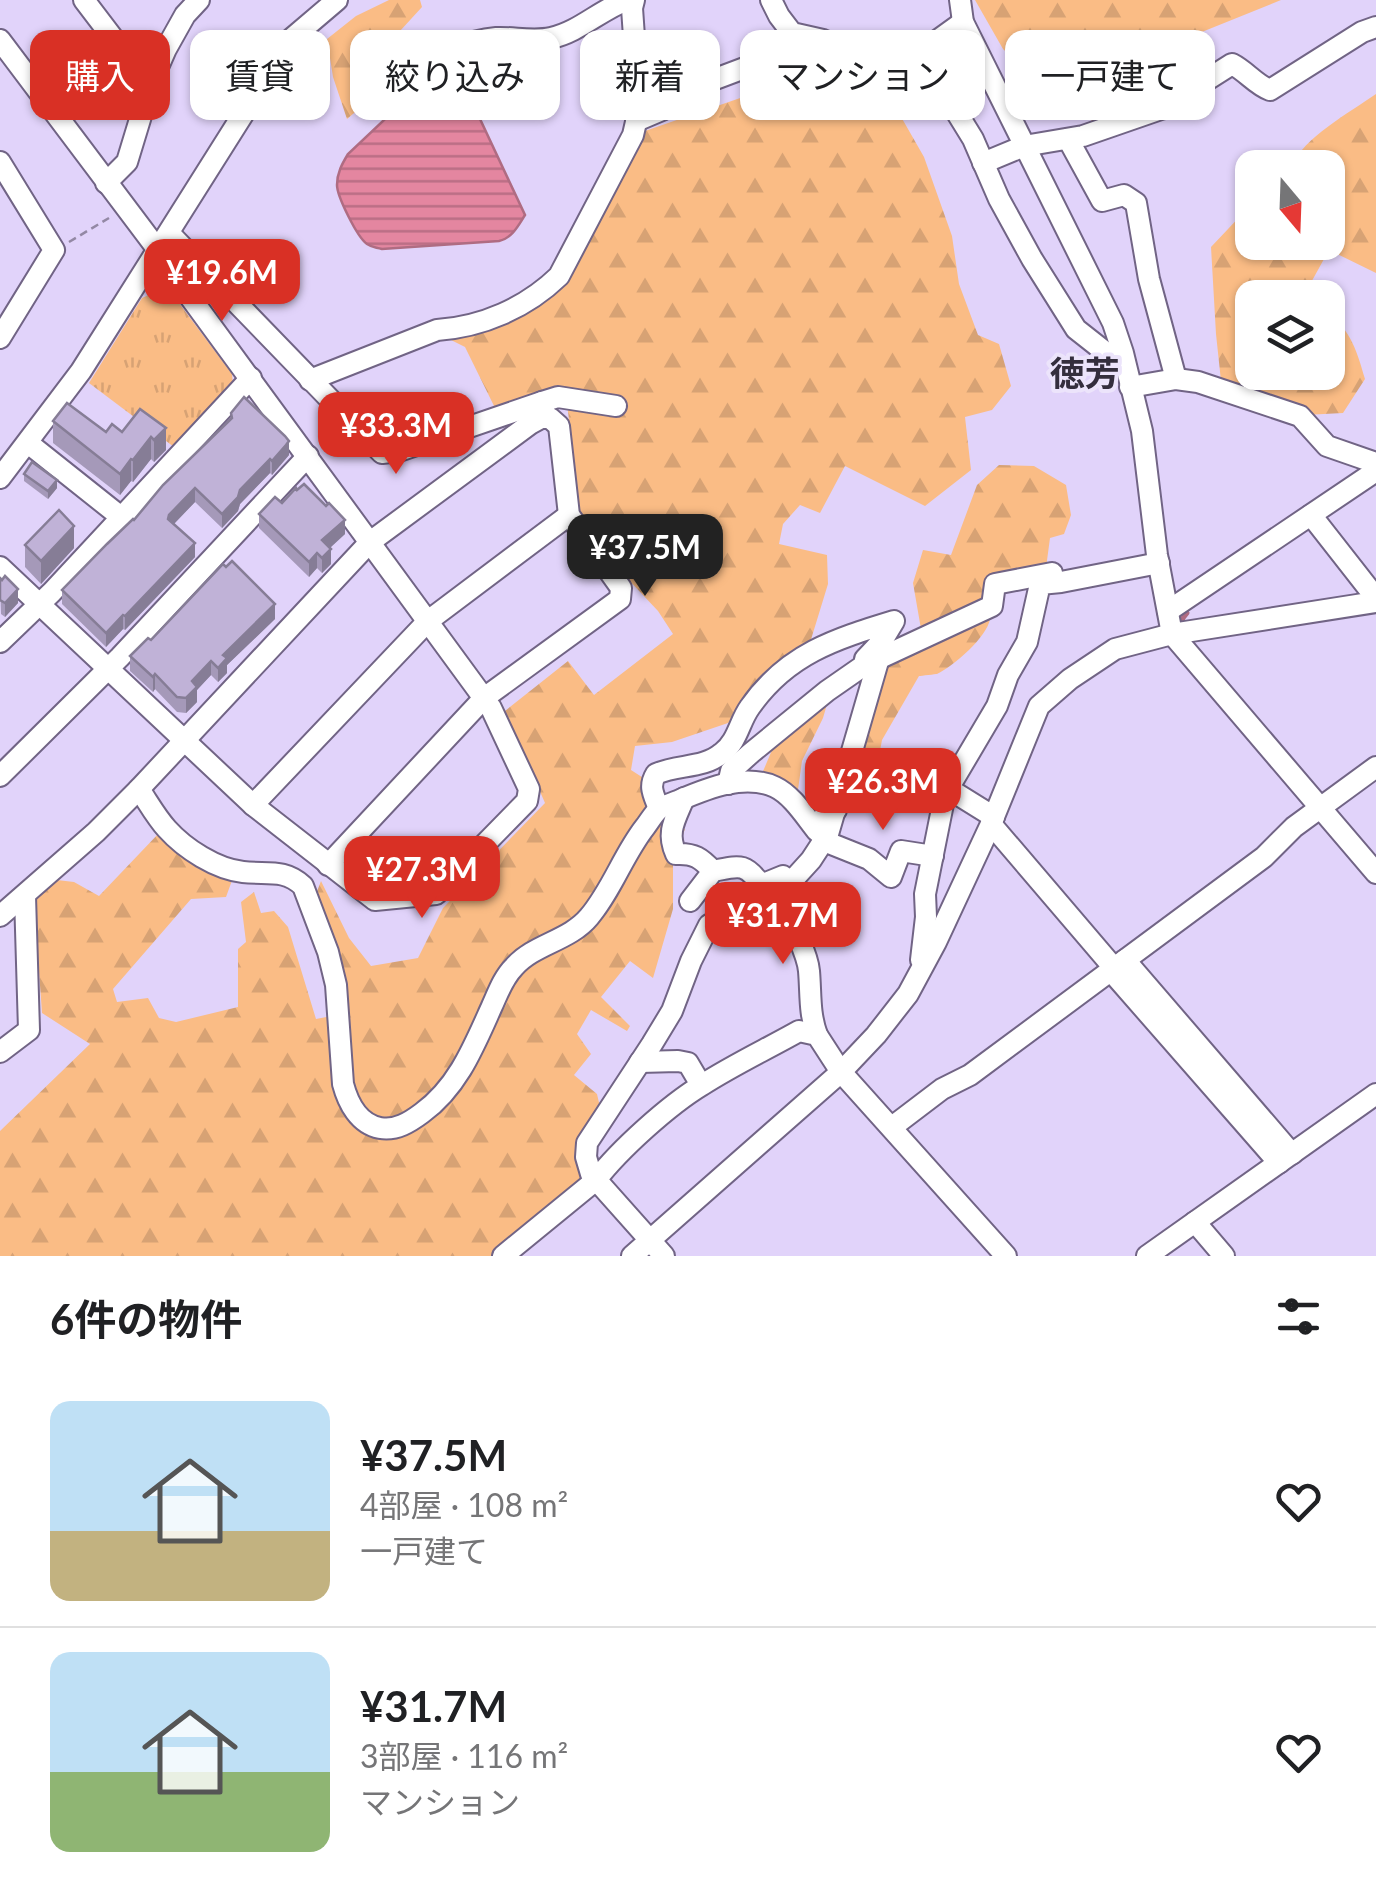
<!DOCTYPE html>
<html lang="ja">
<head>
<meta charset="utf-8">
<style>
	:root { --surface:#fff; --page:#f2f2f2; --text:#202124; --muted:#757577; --line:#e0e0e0; --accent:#d93025 }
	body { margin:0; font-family:Lato,"Noto Sans JP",sans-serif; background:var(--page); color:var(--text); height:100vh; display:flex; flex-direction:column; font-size:38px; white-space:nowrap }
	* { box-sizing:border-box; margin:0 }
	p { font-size:32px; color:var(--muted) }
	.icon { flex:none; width:55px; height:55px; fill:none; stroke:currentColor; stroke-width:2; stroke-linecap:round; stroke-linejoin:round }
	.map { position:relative; height:1256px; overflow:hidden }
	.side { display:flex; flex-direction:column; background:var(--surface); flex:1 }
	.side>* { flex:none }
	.banner { position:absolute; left:30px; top:30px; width:1318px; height:90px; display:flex; gap:20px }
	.needle { width:65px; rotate:161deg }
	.buttons { position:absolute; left:1235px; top:150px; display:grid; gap:20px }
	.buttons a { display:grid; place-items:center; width:110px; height:110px; border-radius:20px; background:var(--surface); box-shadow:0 2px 8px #0004; font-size:50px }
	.price { position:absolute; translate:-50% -85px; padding:0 22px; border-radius:20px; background:var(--accent); color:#fff; font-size:32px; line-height:65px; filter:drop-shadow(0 2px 5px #0008) }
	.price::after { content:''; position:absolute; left:50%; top:60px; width:30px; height:22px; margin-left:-15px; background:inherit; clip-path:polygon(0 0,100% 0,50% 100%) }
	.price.on { background:#222; color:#fff }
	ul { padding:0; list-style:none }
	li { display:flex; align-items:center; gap:30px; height:250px; padding:0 50px }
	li+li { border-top:2px solid var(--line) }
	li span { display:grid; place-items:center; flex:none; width:280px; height:200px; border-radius:20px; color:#555 }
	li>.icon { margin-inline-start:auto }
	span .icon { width:120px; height:120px; fill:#fffc; stroke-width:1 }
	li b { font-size:42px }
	h2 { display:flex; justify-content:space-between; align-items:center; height:120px; padding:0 50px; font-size:42px }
	.pill { padding:0 35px; border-radius:20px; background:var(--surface); box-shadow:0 2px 8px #0004; font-size:35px; line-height:90px }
	.pill.on { background:var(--accent); color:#fff }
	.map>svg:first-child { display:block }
	.forest { fill:url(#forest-firs) }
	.park { fill:url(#park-tufts) }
	.water { fill:url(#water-rules); stroke:#af6c82; stroke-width:2.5 }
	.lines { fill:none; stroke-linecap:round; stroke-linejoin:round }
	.stream { stroke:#af6c82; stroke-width:5 }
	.minor-casing { stroke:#716485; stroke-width:24 }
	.path { stroke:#9388a4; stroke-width:2.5; stroke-dasharray:8 5; stroke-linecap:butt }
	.minor { stroke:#fff; stroke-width:20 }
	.wall { fill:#a599b9 }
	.shaded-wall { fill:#867d96 }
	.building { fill:#c0b2d7; stroke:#867d96; stroke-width:2.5 }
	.labels { text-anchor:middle; stroke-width:8; stroke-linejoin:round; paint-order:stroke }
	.quarter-label { font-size:35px; font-weight:bold; fill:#342e3d; stroke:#ece4fb }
</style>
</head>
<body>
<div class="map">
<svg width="1376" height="1256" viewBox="0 0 1376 1256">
	<defs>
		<pattern id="forest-firs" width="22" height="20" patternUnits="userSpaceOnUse" patternTransform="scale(2.5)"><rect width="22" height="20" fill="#fabc85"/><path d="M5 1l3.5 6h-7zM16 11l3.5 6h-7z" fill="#d7a274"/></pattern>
		<pattern id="park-tufts" width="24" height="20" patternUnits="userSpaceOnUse" patternTransform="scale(2.5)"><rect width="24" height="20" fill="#fabc85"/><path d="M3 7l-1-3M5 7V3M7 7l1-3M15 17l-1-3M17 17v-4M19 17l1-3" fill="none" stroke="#d7a274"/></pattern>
		<pattern id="water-rules" width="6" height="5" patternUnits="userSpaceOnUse" patternTransform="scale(2.5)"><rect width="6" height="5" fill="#e486a0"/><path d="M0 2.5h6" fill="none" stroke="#ba6e84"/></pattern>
	</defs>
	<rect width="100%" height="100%" fill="#e1d3fa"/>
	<g class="forest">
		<path d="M 389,0 L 420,0 L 422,7 L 400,31 L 407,48 C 392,82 375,96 347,119 L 333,77 L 327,39 L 356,16 Z"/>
		<polygon points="975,0 1281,0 1172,44 1145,68 1169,98 1096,126 1081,108 1042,87 1003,49"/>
		<polygon points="816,84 850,103 872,96 900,115 924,157 952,236 959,284 978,335 999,344 1011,386 992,410 965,417 971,470 925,506 845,466 820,513 800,505 783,524 779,544 827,555 828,584 809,646 761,684 728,723 672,742 635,746 631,770 645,779 655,808 666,822 685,829 673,862 673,909 653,978 630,961 601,997 630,1026 627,1031 591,1010 577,1034 591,1054 574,1075 597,1094 600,1107 580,1160 583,1182 493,1256 0,1256 0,1131 90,1044 42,1013 34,902 57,880 74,882 99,896 160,832 234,875 226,897 191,899 113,989 117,1002 148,998 159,1018 176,1022 238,1007 238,949 246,942 241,902 254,892 261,913 274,911 288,927 316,1019 342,1014 316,894 321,881 349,938 371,966 418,958 443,908 545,803 505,711 568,661 594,695 673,634 658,611 625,576 580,514 567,403 496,410 465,347 445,337 546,298 630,151 645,131 778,85"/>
		<path d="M 1376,94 L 1376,273 L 1329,250 L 1303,297 L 1252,298 L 1252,372 L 1328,372 L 1328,315 C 1351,328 1358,355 1365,379 L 1343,413 L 1305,415 L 1221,381 L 1216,334 L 1211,247 L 1245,211 L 1252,211 L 1252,242 L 1328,242 L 1328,168 L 1291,167 C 1304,137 1349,113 1376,94 Z"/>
		<polygon points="999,465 1034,466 1066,485 1071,515 1064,534 1050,538 1046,568 985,603 921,629 913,583 923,550 951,555 977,485"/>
		<path d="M 981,618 L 990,619 C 987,637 954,666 937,674 C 936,674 921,676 919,676 L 882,740 L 871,799 L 860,808 L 849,803 L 853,783 L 883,674 L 896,656 Z"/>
		<polygon points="828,701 823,718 802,761 797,797 761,776 775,743"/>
	</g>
	<polygon class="park" points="158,291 173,295 232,374 233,385 174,447 89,383 142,298"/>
	<path class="water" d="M 481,53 L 484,59 L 458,72 L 525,215 C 518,226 512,238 499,241 L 382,249 C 375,247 373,248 367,244 C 357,237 337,196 337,185 C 337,173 342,164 348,154 L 440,67 L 443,71 Z"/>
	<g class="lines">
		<polyline class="stream" points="1180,626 1183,618 1187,613"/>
		<g class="minor-casing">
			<g id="minor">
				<polyline points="84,0 135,67 151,83"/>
				<polyline points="771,0 779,16 792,33 823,40 870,60 920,53 973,139 999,199 1032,259 1076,329 1109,355 1125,364"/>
				<polyline points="960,0 963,22 1113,323 1123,353 1142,431 1157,555 1172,634 1376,873"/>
				<polyline points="0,40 158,250 182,286 491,708 529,789 527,801 436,894 375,900 253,805 0,567"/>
				<polyline points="920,53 963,22"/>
				<path d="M 409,73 C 431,57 468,40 496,38 C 513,37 533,42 551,38 C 579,32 600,10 627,0"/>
				<polyline points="636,121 662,110 710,81 763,61 798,53 834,49"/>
				<polyline points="1068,139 1102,201 1124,195 1136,203 1149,279 1176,379"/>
				<polyline points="0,162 54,250 0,338"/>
				<path d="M 983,163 L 1024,146 L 1083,136 L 1161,109 L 1232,64 C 1246,71 1256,85 1270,90 L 1362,32 L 1376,27"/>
				<polyline points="106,183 127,162 151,83 166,49 185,15 199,0"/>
				<polyline points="169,233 382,453 399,451 542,402 546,418"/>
				<path d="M 310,380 L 437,330 C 482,327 526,308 559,276 L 633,135 L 639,109 L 632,8 L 634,0"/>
				<polyline points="1130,387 1176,379 1198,382 1300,416 1327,446 1376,463"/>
				<polyline points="542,402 558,397 616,406"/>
				<polyline points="28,443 121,517"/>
				<polyline points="0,478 81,371 290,40 337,0"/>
				<polyline points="1311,515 1376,598"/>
				<polyline points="1168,611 1376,471"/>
				<polyline points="0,642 52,592 251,378"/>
				<polyline points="920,771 994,817"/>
				<polyline points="0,776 120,657 308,456"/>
				<polyline points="728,784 731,771 751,753 827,691 863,666 992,606 995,584 1052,573"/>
				<path d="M 139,789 C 148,802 156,817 167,829 C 185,849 216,869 243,872 C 266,875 284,868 303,886 L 328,952 L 336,985 L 343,1084 C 348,1103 359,1124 380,1128 C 396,1131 410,1122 422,1113 C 458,1087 474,1046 492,1006 C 498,993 503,978 514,967 C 534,944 569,941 589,917 C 612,890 623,855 645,827 C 649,822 654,813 659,809 C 664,805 674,803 680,800 C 708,788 745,773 775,787 C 792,795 805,816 817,831 L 827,810 L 836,810"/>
				<path d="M 684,798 C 675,820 666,832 676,854 C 694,853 701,858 713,871"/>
				<polyline points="253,805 428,621 569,515"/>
				<path d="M 659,809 C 654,795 648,787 656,774 C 678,764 703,769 722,753 C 738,741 739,722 750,707 C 787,654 835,639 894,621 L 882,641 L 865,659"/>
				<polyline points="991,824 1114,968"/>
				<polyline points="824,841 869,859 891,877 901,851 933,856"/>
				<path d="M 768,895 L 778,924 L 796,932 C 801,944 808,958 809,971 C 811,994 809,1013 817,1035"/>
				<path d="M 690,901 L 713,871 C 739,866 745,862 761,885 L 783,876"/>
				<polyline points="0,916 96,832 139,789 370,542 530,424 541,418 550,418 559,426 569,515 621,588 620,599 484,698 328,865"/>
				<polyline points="921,960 926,917 925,894 945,794 997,706 1008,675 1027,642 1040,584 1061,582 1159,563"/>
				<polyline points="1125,960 1292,1154"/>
				<polyline points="1111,971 1279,1163"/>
				<polyline points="0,1052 29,1030 25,896"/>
				<polyline points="640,1062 678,1061 688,1063 701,1085"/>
				<polyline points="892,1127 942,1089 970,1075 1264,857 1294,827 1376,767"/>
				<polyline points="1195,1222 1224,1256"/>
				<path d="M 503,1256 L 596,1180 C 620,1149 669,1105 702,1085 C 733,1065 767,1049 799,1031 L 817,1035 L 841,1072 L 1006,1256"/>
				<polyline points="632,1256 841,1072 876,1035 908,994 936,942 991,824 1039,706 1070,679 1115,649 1172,634 1376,602"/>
				<polyline points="664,1256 591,1174 586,1157 587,1143 652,1044 672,1011 691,961 709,925 791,882 811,860 828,834 879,658"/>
				<polyline points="1147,1256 1376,1094"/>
			</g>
		</g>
		<polyline class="path" points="69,242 109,218"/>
		<use href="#minor" class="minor"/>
	</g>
	<g class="wall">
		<polygon points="140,409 166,450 154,462 151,459 133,482 131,481 120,495 53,443 53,421 106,432 122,432"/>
		<polygon points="231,413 289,455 272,475 270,473 240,504 238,511 222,528 195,502 174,524 195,557 125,630 123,629 106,647 62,604 62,590 134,520 231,420"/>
		<polygon points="24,474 57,488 48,499 24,481"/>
		<polygon points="282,503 326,506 345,534 330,548 331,564 322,573 317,568 309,577 259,528 259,514"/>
		<polygon points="25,545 74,548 41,584 25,567"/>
		<polygon points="0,578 18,603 5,617 1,614"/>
		<polygon points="275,619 227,665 227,673 218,682 211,675 197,690 197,702 186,713 177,712 155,689 153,692 130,671 130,656 151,640"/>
	</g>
	<g class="shaded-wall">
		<polygon points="166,428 166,450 154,462 154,440"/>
		<polygon points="151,437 151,459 133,482 133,460"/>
		<polygon points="289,441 289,455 272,475 272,461"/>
		<polygon points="131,459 131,481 120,495 120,474"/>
		<polygon points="270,459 270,473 240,504 238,511 222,528 222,514 240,490"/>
		<polygon points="57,480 57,488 48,499 48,491"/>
		<polygon points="195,488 195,502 169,529 168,519 169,515"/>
		<polygon points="345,520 345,534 322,555 322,540"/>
		<polygon points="74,526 74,548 41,584 41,561"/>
		<polygon points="195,543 195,557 125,630 125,616"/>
		<polygon points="331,549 331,564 322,573 322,558"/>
		<polygon points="317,553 317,568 309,577 309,562"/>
		<polygon points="18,589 18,603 5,617 5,603"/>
		<polygon points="275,604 275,619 227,665 227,673 218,682 218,668 223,655"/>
		<polygon points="123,615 123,629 106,647 106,633"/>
		<polygon points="211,661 211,675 197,690 197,702 186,713 186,698 192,681"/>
		<polygon points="155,674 155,689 153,692 153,677"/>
	</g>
	<g class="building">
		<polygon points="244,397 285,436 289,441 286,445 272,461 270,459 240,490 238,497 222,514 195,488 169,515 168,519 195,543 125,616 123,615 106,633 62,590 107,544 133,519 134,520 163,485 232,418 231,413"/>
		<polygon points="67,403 106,432 112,424 122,432 140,409 166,428 154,440 151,437 133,460 131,459 120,474 53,421"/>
		<polygon points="32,462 57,480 48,491 24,474"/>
		<polygon points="304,484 326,506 329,503 345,520 322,540 331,549 322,558 317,553 309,562 259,514 275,497 282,503 296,488 297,490"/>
		<polygon points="59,510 74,526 41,561 25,545"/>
		<polygon points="232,561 275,604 223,655 227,658 218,668 211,661 192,681 197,687 186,698 177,697 155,674 153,677 130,656 148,638 151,640 223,564 226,567"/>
		<polygon points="5,576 18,589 5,603 0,600 0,578 2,580"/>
	</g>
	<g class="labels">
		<g class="quarter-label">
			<text x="1085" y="386">徳芳</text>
		</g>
	</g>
</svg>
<div class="buttons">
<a><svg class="needle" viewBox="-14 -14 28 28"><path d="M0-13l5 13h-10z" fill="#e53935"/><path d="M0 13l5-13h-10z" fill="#757577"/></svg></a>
<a><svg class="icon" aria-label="layers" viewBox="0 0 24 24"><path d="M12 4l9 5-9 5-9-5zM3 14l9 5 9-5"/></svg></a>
</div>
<b class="price" style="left:222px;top:324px">¥19.6M</b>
<b class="price" style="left:396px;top:477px">¥33.3M</b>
<b class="price on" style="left:645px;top:599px">¥37.5M</b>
<b class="price" style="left:883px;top:833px">¥26.3M</b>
<b class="price" style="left:422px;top:921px">¥27.3M</b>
<b class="price" style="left:783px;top:967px">¥31.7M</b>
<div class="banner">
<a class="pill on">購入</a>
<a class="pill">賃貸</a>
<a class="pill">絞り込み</a>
<a class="pill">新着</a>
<a class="pill">マンション</a>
<a class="pill">一戸建て</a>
</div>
</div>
<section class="side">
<h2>6件の物件<svg class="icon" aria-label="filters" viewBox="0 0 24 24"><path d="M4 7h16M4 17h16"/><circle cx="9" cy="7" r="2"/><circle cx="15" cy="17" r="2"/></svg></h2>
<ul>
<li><span style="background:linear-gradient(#bfe0f5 65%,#c2b280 0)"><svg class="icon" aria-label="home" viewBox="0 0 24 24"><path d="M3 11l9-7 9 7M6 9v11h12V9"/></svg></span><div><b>¥37.5M</b><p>4部屋 · 108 m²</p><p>一戸建て</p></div><svg class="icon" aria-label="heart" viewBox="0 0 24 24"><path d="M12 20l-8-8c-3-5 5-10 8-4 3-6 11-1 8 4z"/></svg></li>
<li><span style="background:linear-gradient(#bfe0f5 60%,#8fb573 0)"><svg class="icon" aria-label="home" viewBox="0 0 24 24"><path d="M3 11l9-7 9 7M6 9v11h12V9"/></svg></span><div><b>¥31.7M</b><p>3部屋 · 116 m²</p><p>マンション</p></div><svg class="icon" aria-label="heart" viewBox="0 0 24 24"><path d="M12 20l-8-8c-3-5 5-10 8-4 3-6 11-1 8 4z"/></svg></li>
</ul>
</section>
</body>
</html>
